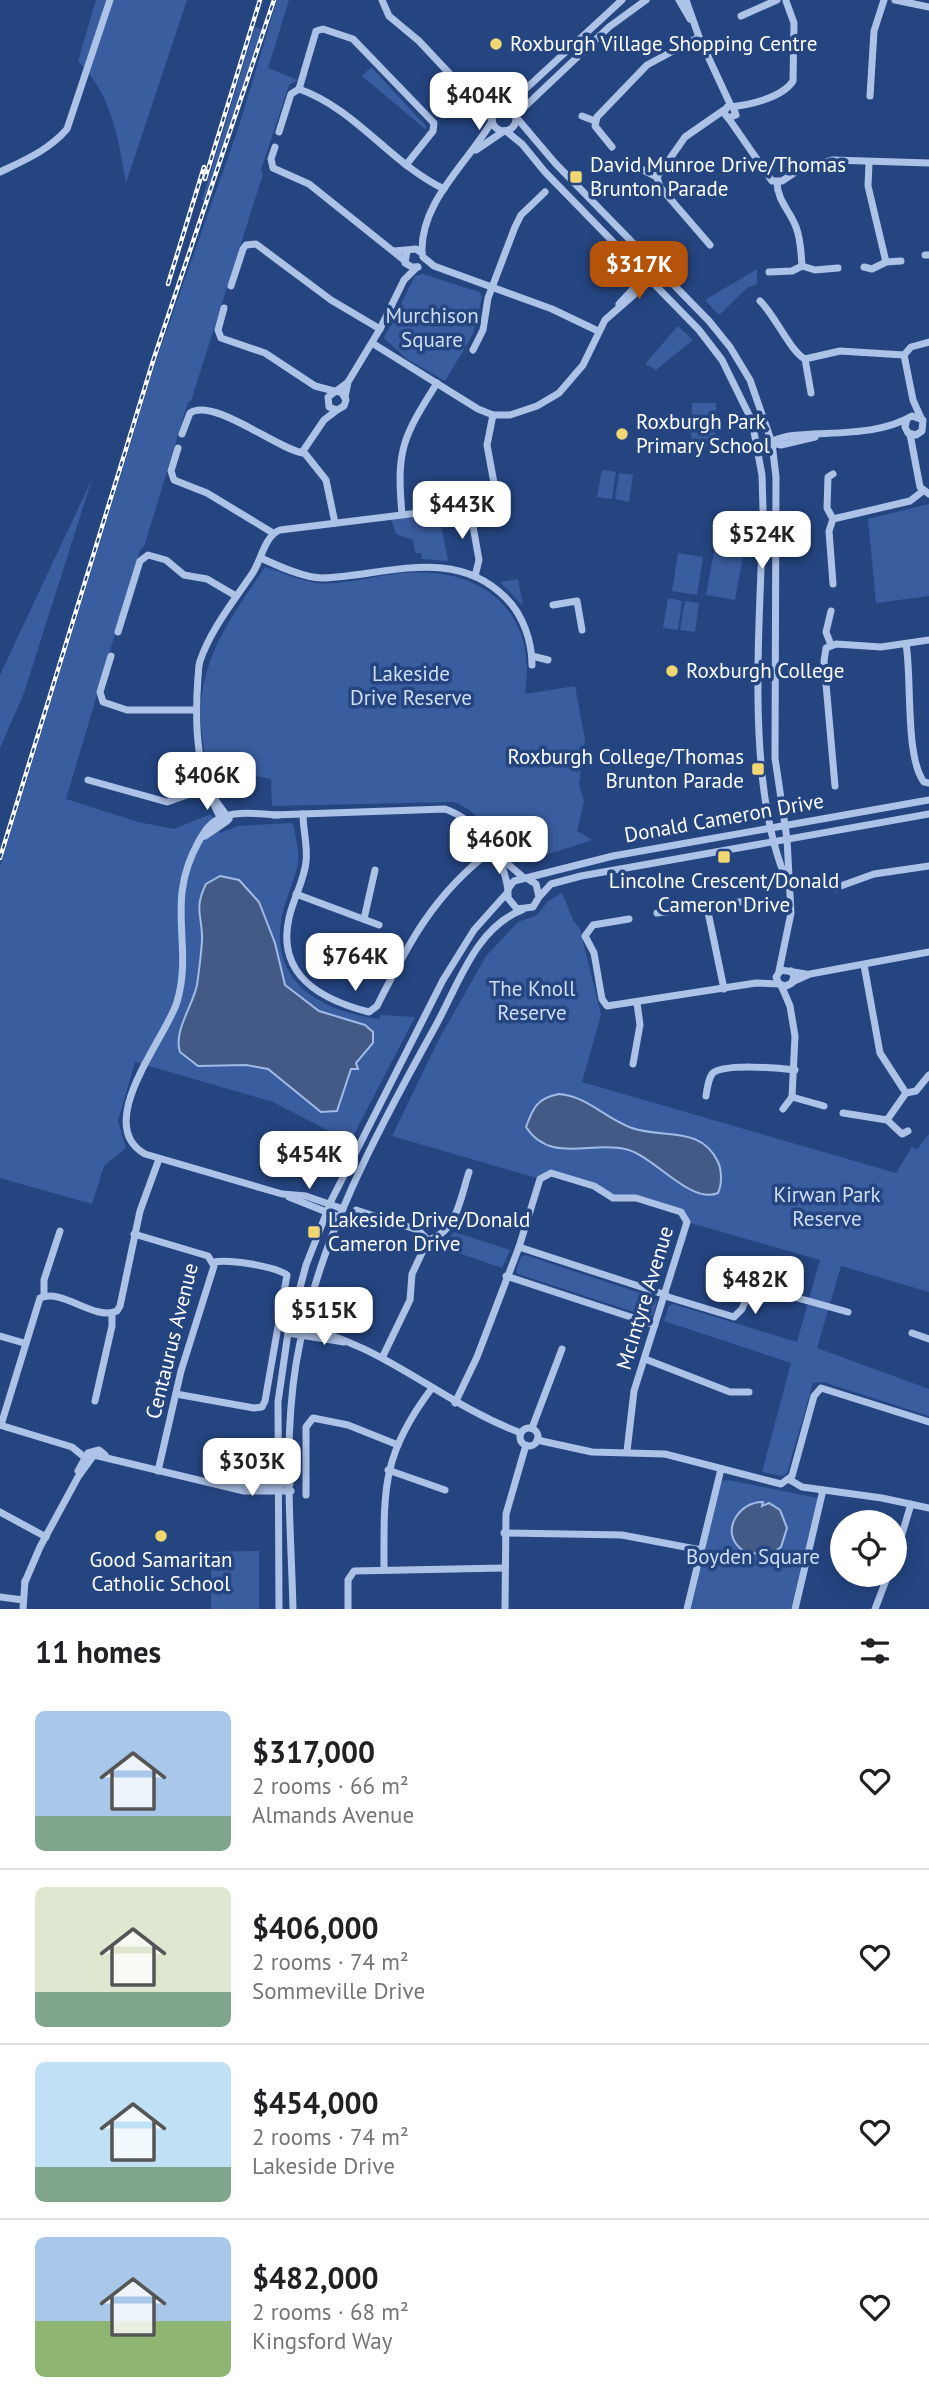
<!DOCTYPE html>
<html lang="en">
<head>
<meta charset="utf-8">
<style>
	:root { --surface:#fff; --page:#f6f6f6; --text:#202124; --muted:#757577; --line:#e0e0e0; --accent:#b45309 }
	body { margin:0; font-family:"PT Sans",sans-serif; background:var(--page); color:var(--text); height:100vh; display:flex; flex-direction:column; font-size:26px; white-space:nowrap }
	* { box-sizing:border-box; margin:0 }
	p { font-size:23px; color:var(--muted) }
	.icon { flex:none; width:38px; height:38px; fill:none; stroke:currentColor; stroke-width:2; stroke-linecap:round; stroke-linejoin:round }
	.map { position:relative; height:1609px; overflow:hidden }
	.drawer { display:flex; flex-direction:column; background:var(--surface); flex:1 }
	.drawer>* { flex:none }
	.controls { position:absolute; left:830px; top:1510px; display:grid; gap:14px }
	.controls a { display:grid; place-items:center; width:77px; height:77px; border-radius:50%; background:var(--surface); box-shadow:0 4px 18px #0003; font-size:35px }
	.price { position:absolute; translate:-50% -60px; padding:0 16px; border-radius:14px; background:#fff; color:#222; font-size:23px; line-height:46px; filter:drop-shadow(0 2px 4px #0008) }
	.price::after { content:''; position:absolute; left:50%; top:42px; width:21px; height:16px; margin-left:-10px; background:inherit; clip-path:polygon(0 0,100% 0,50% 100%) }
	.price.current { background:var(--accent); color:#fff }
	ul { padding:0; list-style:none }
	li { display:flex; align-items:center; gap:21px; height:175px; padding:0 35px }
	li+li { border-top:2px solid var(--line) }
	li span { display:grid; place-items:center; flex:none; width:196px; height:140px; border-radius:10px; color:#555 }
	li>.icon { margin-inline-start:auto }
	span .icon { width:84px; height:84px; fill:#fffc; stroke-width:1 }
	li b { font-size:30px }
	h2 { display:flex; justify-content:space-between; align-items:center; height:84px; padding:0 35px; font-size:30px }
	.map>svg:first-child { display:block }
	.green { fill:#3a5d9f }
	.water { fill:#435a86; stroke:#a1bbe7; stroke-width:2 }
	.lines { fill:none; stroke-linecap:round; stroke-linejoin:round }
	.minor { stroke:#adc2e7; stroke-width:7 }
	.rail-casing { stroke:#fff; stroke-width:4.5 }
	.rail { stroke:#254581; stroke-width:2; stroke-dasharray:5; stroke-linecap:butt }
	.poi-dot { fill:#f0d771; stroke:#254581; stroke-width:2.5 }
	.labels { text-anchor:middle; stroke-width:7; stroke-linejoin:round; paint-order:stroke }
	.poi-label { font-size:21px; fill:#fff; stroke:#254581; text-anchor:start }
	.park-label { font-size:21px; fill:#d0def5; stroke:#254581 }
	.street-label { font-size:21px; fill:#fff; stroke:#254581 }
</style>
</head>
<body>
<div class="map">
<svg width="929" height="1609" viewBox="0 0 929 1609">
	<rect width="100%" height="100%" fill="#254581"/>
	<g class="green">
		<path d="M 96,0 L 187,0 L 126,183 C 118,137 112,95 78,61 Z"/>
		<path d="M 277,0 L 289,0 L 268,68 L 298,80 L 289,85 L 261,170 L 263,174 L 191,401 L 188,402 L 144,547 L 140,550 L 66,799 L 138,822 L 174,829 L 211,814 L 220,833 L 239,826 L 290,823 L 294,826 C 295,838 300,851 298,864 C 294,883 284,901 281,921 C 272,982 319,1009 372,1018 L 379,1019 L 381,1015 L 415,1017 L 350,1142 L 273,1102 L 135,1062 L 118,1121 L 126,1148 L 104,1166 L 92,1204 L 0,1178 L 0,867 L 157,358 L 239,126 Z"/>
		<polygon points="255,27 262,29 205,201 202,200"/>
		<polygon points="371,67 426,126 425,129 362,76"/>
		<polygon points="757,269 757,284 747,288 719,315 705,300"/>
		<polygon points="423,274 479,292 482,297 473,334 445,381 407,359 384,338 415,276"/>
		<polygon points="678,326 693,340 656,370 645,364"/>
		<polygon points="692,403 716,403 715,445 691,445"/>
		<polygon points="602,470 616,472 612,499 597,497"/>
		<polygon points="619,473 633,475 629,502 615,499"/>
		<polygon points="92,479 24,693 0,748 0,675"/>
		<polygon points="929,504 929,596 876,603 868,519"/>
		<polygon points="439,515 448,561 422,559 421,553 415,553 413,540 396,534 391,519"/>
		<polygon points="715,546 744,551 735,600 706,595"/>
		<polygon points="678,553 703,557 697,595 672,591"/>
		<path d="M 265,567 C 282,572 300,581 317,583 C 341,586 377,575 403,573 C 482,566 538,611 525,694 L 575,686 L 585,740 L 579,784 L 584,801 L 577,831 L 593,840 L 519,863 C 494,851 489,815 454,802 L 272,806 L 271,779 L 251,775 L 229,765 L 209,771 C 185,680 217,638 265,567 Z"/>
		<polygon points="518,579 523,606 500,582"/>
		<polygon points="668,598 682,601 678,630 663,628"/>
		<polygon points="685,601 699,603 695,632 680,630"/>
		<polygon points="562,893 573,920 580,929 601,1015 582,1082 896,1173 912,1147 917,1149 929,1134 929,1292 841,1266 817,1348 929,1389 929,1416 823,1382 813,1383 787,1473 782,1476 762,1472 791,1363 664,1321 669,1306 673,1304 797,1342 820,1260 687,1222 685,1216 636,1198 620,1199 601,1189 551,1173 540,1179 392,1136 438,1041 486,956 518,922 537,915 548,901"/>
		<polygon points="454,1232 510,1250 502,1268 441,1247"/>
		<polygon points="525,1255 655,1298 657,1302 653,1315 649,1317 518,1274 516,1270 521,1257"/>
		<polygon points="728,1480 818,1498 791,1609 691,1609 721,1481"/>
		<polygon points="259,1551 259,1609 211,1609 211,1552"/>
	</g>
	<g class="water">
		<path d="M 220,876 L 239,880 L 259,902 L 275,943 L 285,985 L 319,1011 L 365,1025 L 373,1032 L 373,1043 L 356,1063 L 358,1069 L 351,1069 L 337,1111 L 321,1112 L 268,1069 L 246,1065 L 198,1066 L 180,1052 C 173,1032 193,1005 197,985 C 199,971 201,955 202,941 C 203,916 193,910 206,884 Z"/>
		<path d="M 559,1094 C 587,1096 606,1119 632,1128 C 663,1139 701,1125 718,1162 C 722,1171 722,1184 718,1193 C 690,1205 654,1155 625,1149 C 591,1141 550,1164 526,1127 C 533,1108 537,1098 559,1094 Z"/>
		<path d="M 763,1502 L 762,1506 L 769,1503 L 780,1510 L 787,1528 L 781,1547 L 768,1556 C 760,1553 747,1554 741,1549 C 719,1531 740,1501 763,1502 Z"/>
	</g>
	<g class="lines">
		<g class="minor">
			<polyline points="382,0 389,16 419,41 492,119"/>
			<polyline points="679,0 690,19"/>
			<polyline points="686,0 699,37 731,106"/>
			<polyline points="895,0 929,7"/>
			<polyline points="741,16 777,0"/>
			<polyline points="459,80 503,106"/>
			<polyline points="299,89 316,31 323,29 353,39 434,123 433,131 406,165"/>
			<polyline points="870,96 874,31 884,0"/>
			<circle cx="504" cy="119" r="12"/>
			<polyline points="506,107 622,0"/>
			<path d="M 733,107 L 736,115 L 728,118 L 724,113 L 727,107 C 747,106 782,98 793,81 L 794,23 L 786,1"/>
			<polyline points="516,115 609,27 646,0"/>
			<polyline points="582,116 595,121"/>
			<polyline points="516,117 555,163 709,321 730,347 750,380 772,443 776,477 775,758 787,839 791,913 779,971"/>
			<polyline points="729,119 772,181 782,181 800,169 833,160 929,163"/>
			<path d="M 506,131 L 522,144 L 545,172 L 699,330 L 722,360 L 752,421 L 762,475 L 763,509 C 761,619 744,779 786,879"/>
			<path d="M 279,132 L 291,94 L 299,89 C 356,109 390,163 444,189"/>
			<polyline points="275,147 271,159 273,168 309,184 404,260"/>
			<polyline points="612,147 595,126 597,117 647,65 699,37"/>
			<polyline points="476,150 504,131"/>
			<polyline points="869,163 868,186 886,262"/>
			<polyline points="631,164 657,177"/>
			<path d="M 0,172 C 25,160 49,150 67,129 L 110,0"/>
			<path d="M 777,182 C 777,200 790,211 796,227 C 801,240 801,253 802,266"/>
			<polyline points="710,245 660,187 657,177 685,137 724,110"/>
			<polyline points="394,251 416,249 422,253"/>
			<polyline points="407,251 405,263 412,267 418,267"/>
			<path d="M 422,253 C 420,201 469,162 492,121"/>
			<polyline points="925,255 929,255"/>
			<polyline points="423,257 434,266 552,309 598,331"/>
			<polyline points="864,267 872,269 886,262 901,261"/>
			<polyline points="769,272 792,271 802,266 815,270 838,268"/>
			<polyline points="231,286 243,249 246,245 256,244 331,300 380,329"/>
			<path d="M 760,301 C 775,315 790,351 805,359 L 840,351 L 904,355"/>
			<polyline points="619,304 655,265"/>
			<polyline points="224,308 218,330 221,338 265,353 315,386 334,391"/>
			<polyline points="372,343 478,409 493,415 510,415 537,406 559,393 583,365 605,320 661,271"/>
			<polyline points="473,350 483,330 488,298 515,227 521,215 545,192"/>
			<polyline points="805,359 811,393"/>
			<polyline points="336,391 342,393 346,400 344,406 337,410 329,407 328,397 347,383"/>
			<polyline points="345,397 348,382 380,329 404,280 417,267"/>
			<polyline points="921,418 913,400 904,355 911,347 929,342"/>
			<path d="M 182,434 L 190,413 C 213,397 277,449 303,453"/>
			<polyline points="910,434 920,487 929,494"/>
			<polyline points="772,443 781,445 815,437"/>
			<path d="M 758,445 C 769,443 778,438 789,436 C 829,431 876,437 912,416 L 923,420 L 922,431 L 916,435 L 908,433 L 905,427 L 907,419"/>
			<polyline points="178,448 171,471 174,480 207,493 273,533"/>
			<polyline points="833,474 828,477 827,508 833,519"/>
			<polyline points="470,509 479,560 475,576"/>
			<path d="M 402,514 C 396,449 403,437 437,383"/>
			<polyline points="335,523 326,480 303,451 324,420 337,410"/>
			<path d="M 261,558 C 278,566 304,578 322,578 C 384,576 454,545 506,598 C 523,615 532,641 532,665"/>
			<polyline points="833,584 829,531 833,519 910,501 923,491"/>
			<polyline points="553,605 577,601 582,630"/>
			<polyline points="118,632 140,561 148,555 166,560 184,575 207,579 236,596"/>
			<path d="M 906,644 C 912,677 905,758 924,782 L 929,783"/>
			<polyline points="831,645 826,632 831,611"/>
			<polyline points="111,656 100,692 103,702 127,710 195,710"/>
			<polyline points="532,656 548,660"/>
			<polyline points="88,780 167,802 207,788"/>
			<polyline points="835,786 824,661 826,648 836,644 881,647 929,640"/>
			<polyline points="214,798 229,819"/>
			<path d="M 303,814 C 303,830 308,846 306,862 C 304,881 293,899 289,918 C 276,976 322,1000 369,1012 L 377,1006 C 409,942 434,894 492,850"/>
			<path d="M 273,815 L 445,809 C 477,820 503,855 508,889"/>
			<path d="M 278,815 C 260,814 242,811 225,816 C 212,820 205,830 199,841 C 164,903 194,944 177,1002 C 166,1038 92,1124 145,1154 L 282,1194 L 306,1196 L 343,1209"/>
			<path d="M 223,823 C 197,776 194,730 198,677 C 199,671 198,667 200,661 C 211,629 233,602 252,574 C 261,561 265,535 280,530 L 491,504 L 496,494 L 487,445 L 493,415"/>
			<polyline points="205,836 227,821"/>
			<polyline points="495,853 524,878"/>
			<polyline points="528,879 536,884 539,897 533,907 517,909 508,898 508,889 514,881 613,856 929,800"/>
			<polyline points="835,888 874,874 929,866"/>
			<polyline points="296,894 379,925"/>
			<polyline points="540,896 551,884 581,876 929,814"/>
			<polyline points="708,912 718,905 747,901"/>
			<polyline points="657,913 697,908 708,912 724,989"/>
			<polyline points="364,919 375,870"/>
			<polyline points="629,919 593,925 585,936 594,953 602,999 607,1006 756,983 779,984"/>
			<polyline points="864,965 880,1053 906,1093 887,1120"/>
			<polyline points="791,971 794,976 792,983 786,986 779,984 776,977 781,970 806,974"/>
			<polyline points="792,982 810,974 929,952"/>
			<polyline points="781,985 790,1006 795,1036 792,1097"/>
			<polyline points="633,1064 640,1025 637,1003"/>
			<polyline points="906,1093 916,1091 929,1075"/>
			<path d="M 706,1096 C 707,1089 708,1080 712,1074 C 721,1063 780,1068 795,1070"/>
			<polyline points="783,1109 792,1097 824,1106"/>
			<polyline points="843,1113 887,1120 902,1134 908,1131"/>
			<polyline points="289,1197 339,1217"/>
			<polyline points="356,1210 418,1230 428,1240 412,1274 410,1300 383,1356"/>
			<polyline points="134,1234 208,1256 214,1266 181,1371 158,1471"/>
			<path d="M 428,1240 C 457,1232 460,1199 469,1172"/>
			<polyline points="519,1247 666,1295"/>
			<polyline points="506,1276 655,1325"/>
			<polyline points="44,1296 44,1280 60,1231"/>
			<polyline points="665,1296 734,1317 742,1309 750,1290 758,1287 848,1312"/>
			<path d="M 290,1325 C 383,1341 436,1401 521,1433"/>
			<polyline points="288,1333 344,1342"/>
			<polyline points="912,1333 929,1339"/>
			<polyline points="0,1336 24,1343"/>
			<polyline points="645,1359 730,1392 749,1392"/>
			<path d="M 176,1394 L 254,1408 L 262,1407 L 265,1401 L 287,1275 C 275,1266 228,1259 214,1262"/>
			<polyline points="95,1401 112,1326 112,1313"/>
			<polyline points="455,1403 477,1357 519,1247 540,1179 551,1173 594,1186 613,1198 636,1198 681,1212 687,1222 634,1391 627,1451"/>
			<polyline points="0,1425 72,1447 88,1460"/>
			<path d="M 1,1425 L 40,1298 C 63,1288 93,1321 117,1311 L 120,1306 L 140,1211 L 159,1159"/>
			<polyline points="532,1428 562,1349"/>
			<circle cx="529" cy="1437" r="9"/>
			<polyline points="537,1440 592,1452 665,1454 781,1484 792,1476 814,1396 821,1388 929,1422"/>
			<polyline points="388,1470 445,1490"/>
			<polyline points="78,1471 88,1453 99,1450 105,1455"/>
			<polyline points="790,1480 802,1487 882,1498 929,1508"/>
			<polyline points="234,1486 290,1484"/>
			<polyline points="306,1495 306,1427 313,1418 348,1425 398,1445"/>
			<polyline points="0,1512 46,1537"/>
			<polyline points="504,1533 622,1535 701,1550"/>
			<polyline points="894,1561 911,1504"/>
			<path d="M 384,1569 C 384,1490 381,1455 432,1388"/>
			<polyline points="25,1582 40,1547 78,1477 94,1455 244,1491 291,1491"/>
			<polyline points="0,1597 23,1600"/>
			<polyline points="23,1609 25,1581"/>
			<polyline points="279,1609 278,1402 288,1333 306,1265 332,1199 443,980 474,930 507,893"/>
			<path d="M 293,1609 C 291,1528 283,1445 296,1364 C 316,1244 376,1133 435,1027 C 458,986 475,928 522,910"/>
			<polyline points="348,1609 348,1580 354,1571 504,1568"/>
			<polyline points="505,1609 506,1514 526,1445"/>
			<polyline points="687,1609 721,1469"/>
			<polyline points="795,1609 823,1490"/>
			<polyline points="875,1609 888,1575"/>
		</g>
		<g class="rail-casing">
			<g id="rail">
				<polyline points="205,179 260,0"/>
				<polyline points="168,284 204,167"/>
				<polyline points="0,858 154,358 274,0"/>
			</g>
		</g>
		<use href="#rail" class="rail"/>
	</g>
	<g class="poi-dot">
		<circle cx="496" cy="44" r="7"/>
		<rect x="569" y="170" width="14" height="14" rx="3.5"/>
		<circle cx="622" cy="434" r="7"/>
		<circle cx="672" cy="671" r="7"/>
		<rect x="751" y="762" width="14" height="14" rx="3.5"/>
		<rect x="717" y="850" width="14" height="14" rx="3.5"/>
		<rect x="307" y="1225" width="14" height="14" rx="3.5"/>
		<circle cx="161" cy="1536" r="7"/>
	</g>
	<g class="labels">
		<g class="poi-label">
			<text x="510" y="51">Roxburgh Village Shopping Centre</text>
			<text x="590" y="172">David Munroe Drive/Thomas<tspan x="590" dy="24">Brunton Parade</tspan></text>
			<text x="636" y="429">Roxburgh Park<tspan x="636" dy="24">Primary School</tspan></text>
			<text x="686" y="678">Roxburgh College</text>
			<text x="744" y="764" text-anchor="end">Roxburgh College/Thomas<tspan x="744" dy="24">Brunton Parade</tspan></text>
			<text x="724" y="888" text-anchor="middle">Lincolne Crescent/Donald<tspan x="724" dy="24">Cameron Drive</tspan></text>
			<text x="328" y="1227">Lakeside Drive/Donald<tspan x="328" dy="24">Cameron Drive</tspan></text>
			<text x="161" y="1567" text-anchor="middle">Good Samaritan<tspan x="161" dy="24">Catholic School</tspan></text>
		</g>
		<g class="park-label">
			<text x="432" y="323">Murchison<tspan x="432" dy="24">Square</tspan></text>
			<text x="411" y="681">Lakeside<tspan x="411" dy="24">Drive Reserve</tspan></text>
			<text x="532" y="996">The Knoll<tspan x="532" dy="24">Reserve</tspan></text>
			<text x="827" y="1202">Kirwan Park<tspan x="827" dy="24">Reserve</tspan></text>
			<text x="753" y="1564">Boyden Square</text>
		</g>
		<g class="street-label">
			<text transform="translate(724 818) rotate(-10)" y="7">Donald Cameron Drive</text>
			<text transform="translate(645 1298) rotate(-73)" y="7">McIntyre Avenue</text>
			<text transform="translate(172 1341) rotate(-76)" y="7">Centaurus Avenue</text>
		</g>
	</g>
</svg>
<div class="controls">
<a><svg class="icon" aria-label="locate" viewBox="0 0 24 24"><circle cx="12" cy="12" r="6"/><path d="M12 2v4M12 18v4M2 12h4M18 12h4"/></svg></a>
</div>
<b class="price" style="left:479px;top:132px">$404K</b>
<b class="price current" style="left:639px;top:301px">$317K</b>
<b class="price" style="left:462px;top:541px">$443K</b>
<b class="price" style="left:762px;top:571px">$524K</b>
<b class="price" style="left:207px;top:812px">$406K</b>
<b class="price" style="left:499px;top:876px">$460K</b>
<b class="price" style="left:355px;top:993px">$764K</b>
<b class="price" style="left:309px;top:1191px">$454K</b>
<b class="price" style="left:755px;top:1316px">$482K</b>
<b class="price" style="left:324px;top:1347px">$515K</b>
<b class="price" style="left:252px;top:1498px">$303K</b>
</div>
<section class="drawer">
<h2>11 homes<svg class="icon" aria-label="filters" viewBox="0 0 24 24"><path d="M4 7h16M4 17h16"/><circle cx="9" cy="7" r="2"/><circle cx="15" cy="17" r="2"/></svg></h2>
<ul>
<li><span style="background:linear-gradient(#a9c7e8 75%,#7fa58c 0)"><svg class="icon" aria-label="home" viewBox="0 0 24 24"><path d="M3 11l9-7 9 7M6 9v11h12V9"/></svg></span><div><b>$317,000</b><p>2 rooms · 66 m²</p><p>Almands Avenue</p></div><svg class="icon" aria-label="heart" viewBox="0 0 24 24"><path d="M12 20l-8-8c-3-5 5-10 8-4 3-6 11-1 8 4z"/></svg></li>
<li><span style="background:linear-gradient(#dfe7d0 75%,#7fa58c 0)"><svg class="icon" aria-label="home" viewBox="0 0 24 24"><path d="M3 11l9-7 9 7M6 9v11h12V9"/></svg></span><div><b>$406,000</b><p>2 rooms · 74 m²</p><p>Sommeville Drive</p></div><svg class="icon" aria-label="heart" viewBox="0 0 24 24"><path d="M12 20l-8-8c-3-5 5-10 8-4 3-6 11-1 8 4z"/></svg></li>
<li><span style="background:linear-gradient(#bfe0f5 75%,#7fa58c 0)"><svg class="icon" aria-label="home" viewBox="0 0 24 24"><path d="M3 11l9-7 9 7M6 9v11h12V9"/></svg></span><div><b>$454,000</b><p>2 rooms · 74 m²</p><p>Lakeside Drive</p></div><svg class="icon" aria-label="heart" viewBox="0 0 24 24"><path d="M12 20l-8-8c-3-5 5-10 8-4 3-6 11-1 8 4z"/></svg></li>
<li><span style="background:linear-gradient(#a9c7e8 60%,#8fb573 0)"><svg class="icon" aria-label="home" viewBox="0 0 24 24"><path d="M3 11l9-7 9 7M6 9v11h12V9"/></svg></span><div><b>$482,000</b><p>2 rooms · 68 m²</p><p>Kingsford Way</p></div><svg class="icon" aria-label="heart" viewBox="0 0 24 24"><path d="M12 20l-8-8c-3-5 5-10 8-4 3-6 11-1 8 4z"/></svg></li>
</ul>
</section>
</body>
</html>
